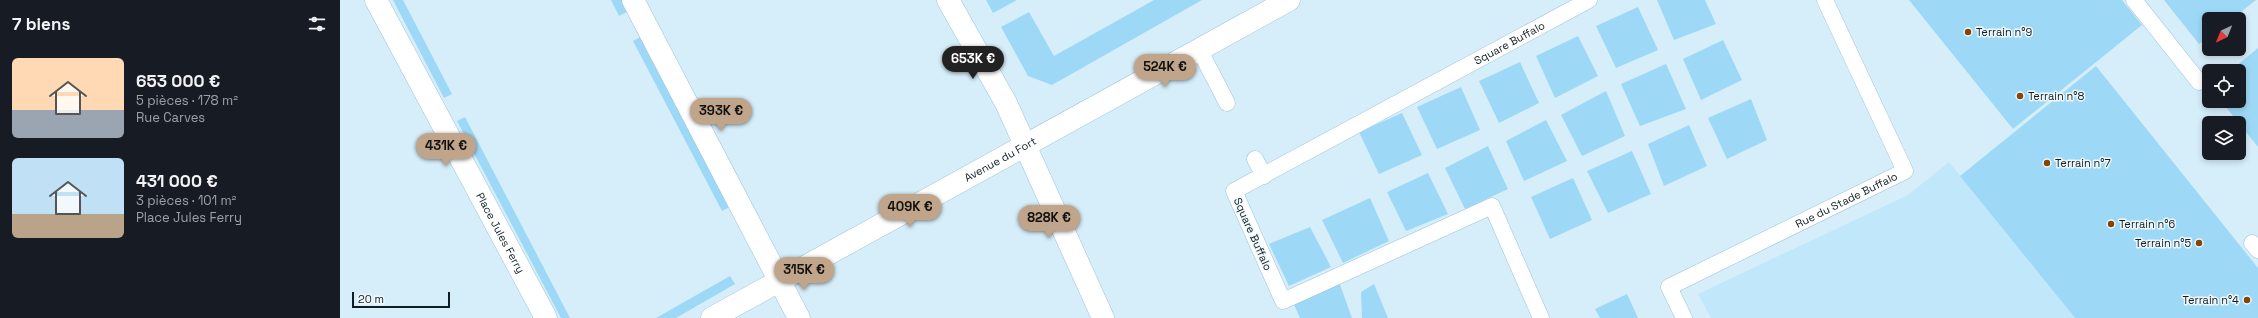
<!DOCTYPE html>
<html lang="fr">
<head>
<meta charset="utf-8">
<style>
	:root { --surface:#171b24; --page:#20242c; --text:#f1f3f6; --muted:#9ea1a6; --accent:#c0a58a }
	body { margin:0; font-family:"Space Grotesk",sans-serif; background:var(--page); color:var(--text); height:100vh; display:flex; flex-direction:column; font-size:15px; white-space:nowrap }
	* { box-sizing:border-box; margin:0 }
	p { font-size:13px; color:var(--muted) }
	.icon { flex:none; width:22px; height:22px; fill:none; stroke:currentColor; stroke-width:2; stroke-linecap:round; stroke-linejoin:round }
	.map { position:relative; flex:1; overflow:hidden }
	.details { display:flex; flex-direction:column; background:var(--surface); width:340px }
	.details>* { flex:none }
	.needle { width:26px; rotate:223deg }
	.buttons { position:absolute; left:1862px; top:12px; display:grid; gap:8px }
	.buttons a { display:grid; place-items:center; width:44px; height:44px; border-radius:6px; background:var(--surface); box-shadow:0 2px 6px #0003; font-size:20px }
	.scale { position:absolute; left:12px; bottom:10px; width:98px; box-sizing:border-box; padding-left:4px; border:2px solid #0f1e25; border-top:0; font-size:11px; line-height:14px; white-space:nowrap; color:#0f1e25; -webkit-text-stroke:3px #f0f8fc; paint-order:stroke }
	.price { position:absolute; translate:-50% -34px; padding:0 9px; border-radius:14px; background:var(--accent); color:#111; font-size:13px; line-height:26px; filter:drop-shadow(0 1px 2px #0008) }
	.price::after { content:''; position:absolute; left:50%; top:24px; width:12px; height:9px; margin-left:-6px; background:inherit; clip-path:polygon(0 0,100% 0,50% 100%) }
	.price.current { background:#222; color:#fff }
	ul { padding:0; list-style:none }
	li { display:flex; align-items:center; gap:12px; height:100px; padding:0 12px }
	li span { display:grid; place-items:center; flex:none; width:112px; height:80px; border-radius:6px; color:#555 }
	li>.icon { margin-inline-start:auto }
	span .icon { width:48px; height:48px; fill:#fffc; stroke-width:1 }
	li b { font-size:17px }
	h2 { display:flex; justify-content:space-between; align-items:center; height:48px; padding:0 12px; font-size:17px }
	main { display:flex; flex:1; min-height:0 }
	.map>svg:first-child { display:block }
	.built { fill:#c1e7fa }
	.green { fill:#9dd9f6 }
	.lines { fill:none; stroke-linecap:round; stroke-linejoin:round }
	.lane-casing { stroke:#9dc3d6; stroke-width:17 }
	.street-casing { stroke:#9dc3d6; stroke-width:23 }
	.lane { stroke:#fff; stroke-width:16 }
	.street { stroke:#fff; stroke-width:22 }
	.poi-dot { fill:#844506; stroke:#f0f8fc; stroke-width:1.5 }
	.labels { text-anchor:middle; stroke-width:3; stroke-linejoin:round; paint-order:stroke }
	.poi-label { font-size:11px; fill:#0f1e25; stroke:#f0f8fc; text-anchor:start }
	.street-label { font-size:11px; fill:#0f1e25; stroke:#f0f8fc }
</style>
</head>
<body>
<main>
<section class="details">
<h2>7 biens<svg class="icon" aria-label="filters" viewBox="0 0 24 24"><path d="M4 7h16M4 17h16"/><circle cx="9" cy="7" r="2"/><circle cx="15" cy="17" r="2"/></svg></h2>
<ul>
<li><span style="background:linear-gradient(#ffd9b3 65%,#9aa5b1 0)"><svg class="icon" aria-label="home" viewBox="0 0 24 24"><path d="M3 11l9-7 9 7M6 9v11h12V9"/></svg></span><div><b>653 000 €</b><p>5 pièces · 178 m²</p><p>Rue Carves</p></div></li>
<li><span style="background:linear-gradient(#bfe0f5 70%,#b9a48a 0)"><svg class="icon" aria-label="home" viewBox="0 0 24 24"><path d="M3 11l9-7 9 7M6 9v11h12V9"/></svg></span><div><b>431 000 €</b><p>3 pièces · 101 m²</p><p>Place Jules Ferry</p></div></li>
</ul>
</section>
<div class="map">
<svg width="1918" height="318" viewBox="0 0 1918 318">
	<rect width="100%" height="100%" fill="#d6eefa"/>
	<polygon class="built" points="1609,162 1735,318 1371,318 1358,294 1568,195"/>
	<g class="green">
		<polygon points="53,0 63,0 112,94 104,98"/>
		<polygon points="271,0 283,0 289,11 279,16"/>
		<polygon points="646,0 677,0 653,13"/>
		<polygon points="814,0 862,0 712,85 688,76 661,27 689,12 714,56"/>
		<polygon points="1317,0 1365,0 1376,24 1334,40"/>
		<polygon points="1569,0 1782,0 1802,25 1673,129"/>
		<polygon points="1824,0 1916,0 1892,19 1869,19 1869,37 1859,44"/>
		<polygon points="1298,7 1318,50 1276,68 1256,26"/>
		<polygon points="302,36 392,206 382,211 293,41"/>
		<polygon points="1238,36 1258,76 1215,98 1196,56"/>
		<polygon points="1383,40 1402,80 1361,100 1343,59"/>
		<polygon points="1918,48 1918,147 1881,101 1899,101 1899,71 1890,71"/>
		<polygon points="1180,62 1199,103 1159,123 1139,81"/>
		<polygon points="1326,64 1346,109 1300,126 1281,84"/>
		<polygon points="1756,66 1918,268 1918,318 1735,318 1620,176"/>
		<polygon points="1121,87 1140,130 1097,149 1077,107"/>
		<polygon points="1266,91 1285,136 1242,156 1221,115"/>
		<polygon points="1411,99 1427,140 1387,159 1368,118"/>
		<polygon points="1062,113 1082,155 1039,174 1019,132"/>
		<polygon points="125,117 230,318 221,318 117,121"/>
		<polygon points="1206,120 1227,161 1184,181 1166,141"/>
		<polygon points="1349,125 1367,166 1324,186 1308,144"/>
		<polygon points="1148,146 1168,189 1125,209 1105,168"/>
		<polygon points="1292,151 1311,194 1268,213 1247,171"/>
		<polygon points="1088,173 1108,214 1066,231 1047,192"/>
		<polygon points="1233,178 1252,220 1210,239 1191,197"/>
		<polygon points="1030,198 1049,241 1003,263 982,220"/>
		<polygon points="970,227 991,267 949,286 929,244"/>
		<polygon points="390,276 395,284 336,318 316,318"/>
		<polygon points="999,282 1012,318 960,318 953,302"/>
		<polygon points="1034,284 1048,318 1022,318 1021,292"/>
		<polygon points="1287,294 1298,318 1260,318 1255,309"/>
	</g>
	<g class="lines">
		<g class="lane-casing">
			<g id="lane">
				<polyline points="1794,0 1859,82"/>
				<polyline points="859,49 887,103"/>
				<polyline points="915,159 924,176"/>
				<polyline points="1912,243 1918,250"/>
				<path id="s1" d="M 1201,318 L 1152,206 L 943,301 L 894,191 L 1249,0"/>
				<path id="s2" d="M 1344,318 L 1329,287 L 1565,171 L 1485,0"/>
			</g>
		</g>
		<g class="street-casing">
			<g id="street">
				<path id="s3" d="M 36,0 L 206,318"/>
				<polyline points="293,0 459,318"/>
				<polyline points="608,0 666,103 763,318"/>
				<path id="s4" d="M 372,318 L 949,0"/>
			</g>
		</g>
		<use href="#lane" class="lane"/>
		<use href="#street" class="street"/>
	</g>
	<g class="poi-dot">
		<circle cx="1628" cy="32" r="4"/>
		<circle cx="1680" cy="96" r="4"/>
		<circle cx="1707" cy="163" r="4"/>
		<circle cx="1771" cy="224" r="4"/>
		<circle cx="1859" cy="243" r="4"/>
		<circle cx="1907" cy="300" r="4"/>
	</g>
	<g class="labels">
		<g class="poi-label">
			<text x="1636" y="36">Terrain n°9</text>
			<text x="1688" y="100">Terrain n°8</text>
			<text x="1715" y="167">Terrain n°7</text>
			<text x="1779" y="228">Terrain n°6</text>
			<text x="1851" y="247" text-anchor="end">Terrain n°5</text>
			<text x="1899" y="304" text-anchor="end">Terrain n°4</text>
		</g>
		<g class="street-label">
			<text dy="4" stroke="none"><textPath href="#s1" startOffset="785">Square Buffalo</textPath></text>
			<text dy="4" stroke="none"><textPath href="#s4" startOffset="329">Avenue du Fort</textPath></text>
			<text dy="4" stroke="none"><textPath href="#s2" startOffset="232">Rue du Stade Buffalo</textPath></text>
			<text dy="4" stroke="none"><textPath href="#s3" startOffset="264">Place Jules Ferry</textPath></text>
			<text transform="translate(913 234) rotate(66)" y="4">Square Buffalo</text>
		</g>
	</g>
</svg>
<div class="buttons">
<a><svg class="needle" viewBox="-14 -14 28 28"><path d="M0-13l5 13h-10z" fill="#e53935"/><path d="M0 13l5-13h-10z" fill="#9ea1a6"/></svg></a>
<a><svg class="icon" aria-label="locate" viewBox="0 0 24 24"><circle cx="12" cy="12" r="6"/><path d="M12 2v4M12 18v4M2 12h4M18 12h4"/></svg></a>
<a><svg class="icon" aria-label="layers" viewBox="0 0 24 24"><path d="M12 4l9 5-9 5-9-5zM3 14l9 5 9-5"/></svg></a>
</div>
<div class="scale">20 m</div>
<b class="price current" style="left:633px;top:80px">653K €</b>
<b class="price" style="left:825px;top:88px">524K €</b>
<b class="price" style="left:381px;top:132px">393K €</b>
<b class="price" style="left:106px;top:167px">431K €</b>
<b class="price" style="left:570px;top:228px">409K €</b>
<b class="price" style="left:709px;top:239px">828K €</b>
<b class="price" style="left:464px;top:291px">315K €</b>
</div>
</main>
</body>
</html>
